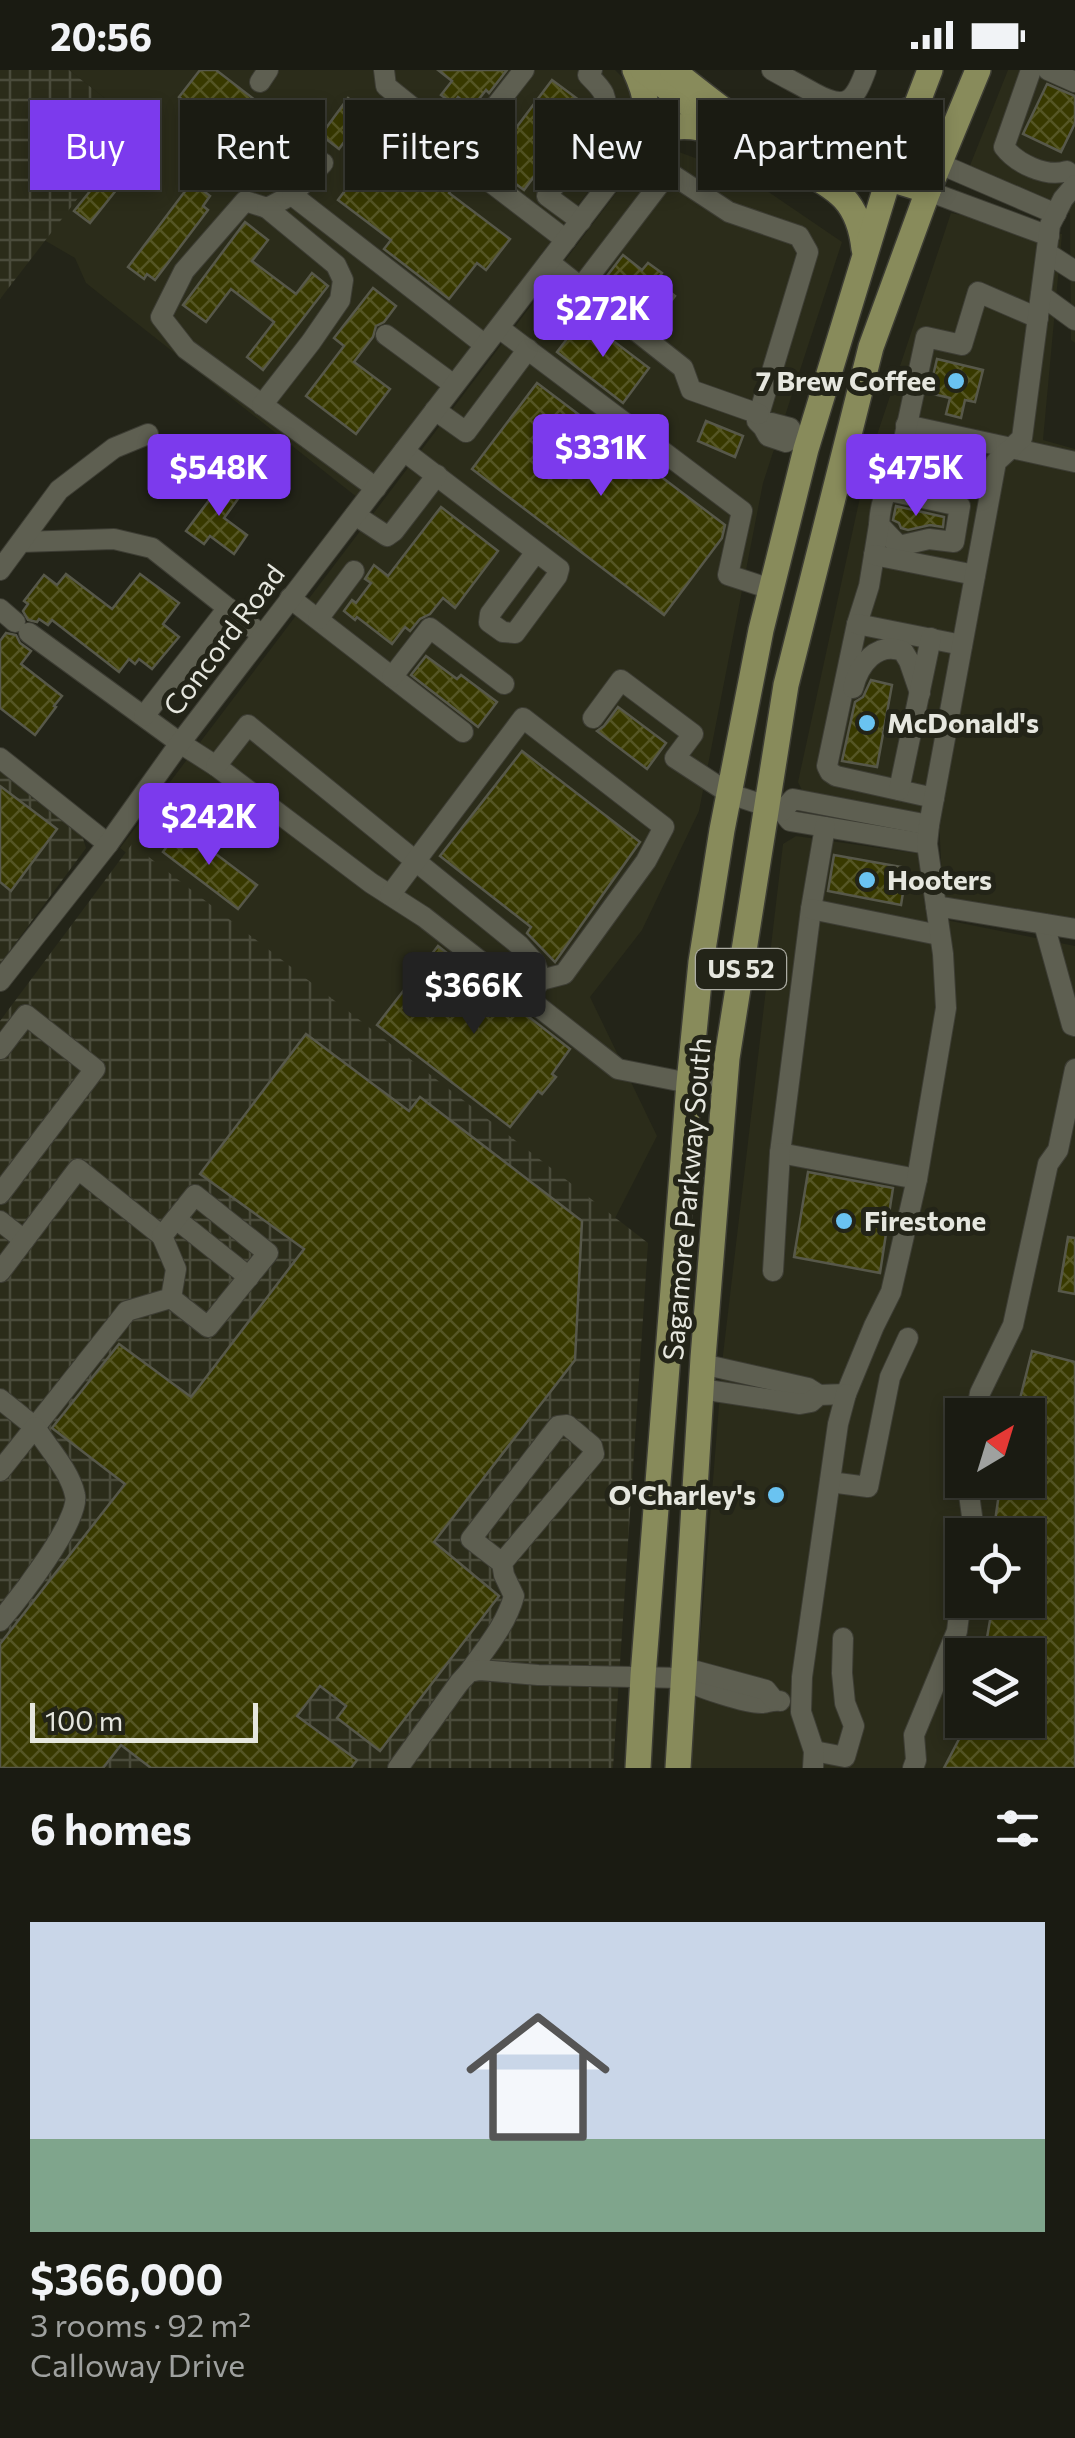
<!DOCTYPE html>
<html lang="en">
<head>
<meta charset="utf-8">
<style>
	:root { --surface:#1a1b12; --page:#23241b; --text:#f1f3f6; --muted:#9fa19f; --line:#383932; --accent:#7c3aed }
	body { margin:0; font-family:Commissioner,sans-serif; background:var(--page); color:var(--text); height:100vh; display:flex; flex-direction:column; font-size:38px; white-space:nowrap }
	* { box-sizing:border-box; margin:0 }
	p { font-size:32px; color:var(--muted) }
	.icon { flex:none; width:55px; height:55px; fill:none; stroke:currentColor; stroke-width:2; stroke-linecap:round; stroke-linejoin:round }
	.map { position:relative; height:1698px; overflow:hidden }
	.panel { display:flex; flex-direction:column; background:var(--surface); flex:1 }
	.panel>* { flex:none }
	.hud { position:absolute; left:30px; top:30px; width:1015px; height:90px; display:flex; gap:20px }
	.needle { width:65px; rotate:38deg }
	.buttons { position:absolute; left:945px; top:1328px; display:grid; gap:20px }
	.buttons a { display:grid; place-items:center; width:100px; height:100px; border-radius:0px; background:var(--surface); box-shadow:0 5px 15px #0003,0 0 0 2px var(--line); font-size:50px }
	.scale { position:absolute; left:30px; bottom:25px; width:228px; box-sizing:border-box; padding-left:10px; border:5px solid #e6e7df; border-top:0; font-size:28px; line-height:35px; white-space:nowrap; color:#e6e7df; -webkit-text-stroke:8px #232418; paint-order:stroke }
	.price { position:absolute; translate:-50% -85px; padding:0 22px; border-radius:10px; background:var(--accent); color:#fff; font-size:32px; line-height:65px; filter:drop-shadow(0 2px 5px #0008) }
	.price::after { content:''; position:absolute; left:50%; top:60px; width:30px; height:22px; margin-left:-15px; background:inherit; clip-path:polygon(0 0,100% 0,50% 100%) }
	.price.on { background:#222; color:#fff }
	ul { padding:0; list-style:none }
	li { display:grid; align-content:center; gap:20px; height:530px; padding:0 30px }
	li span { display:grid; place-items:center; height:310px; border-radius:0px; color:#555 }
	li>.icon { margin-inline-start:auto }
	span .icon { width:180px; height:180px; fill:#fffc; stroke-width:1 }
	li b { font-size:42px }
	h2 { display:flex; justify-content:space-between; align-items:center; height:120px; padding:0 30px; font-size:42px }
	.tag { padding:0 35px; border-radius:0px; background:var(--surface); box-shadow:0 5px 15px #0003,0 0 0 2px var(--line); font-size:35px; line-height:90px }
	.tag.on { background:var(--accent); color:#fff }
	.status { display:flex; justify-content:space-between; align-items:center; height:70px; padding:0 50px; background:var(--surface); direction:ltr }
	.status svg { height:28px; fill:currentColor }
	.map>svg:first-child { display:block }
	.built { fill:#2b2c1a; fill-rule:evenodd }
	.industrial { fill:url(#industrial-grid) }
	.building { fill:url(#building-cross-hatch); stroke:#57584a; stroke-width:2.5 }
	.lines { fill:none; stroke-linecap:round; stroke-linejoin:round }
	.minor-casing { stroke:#3d3d34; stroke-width:22 }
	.major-casing { stroke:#3d3d34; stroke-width:28 }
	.minor { stroke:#5e5f51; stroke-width:20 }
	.major { stroke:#888b5b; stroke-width:25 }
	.poi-dot { fill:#6ac3f1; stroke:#232418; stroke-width:4 }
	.labels { text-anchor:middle; stroke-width:10; stroke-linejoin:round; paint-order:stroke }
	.shield { fill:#232418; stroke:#acaca3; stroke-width:2.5 }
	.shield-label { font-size:25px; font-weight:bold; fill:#e6e7df }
	.poi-label { font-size:28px; font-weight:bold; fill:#e6e7df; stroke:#232418; text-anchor:start }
	.street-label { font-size:28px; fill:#e6e7df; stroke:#232418 }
</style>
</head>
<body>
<div class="status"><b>20:56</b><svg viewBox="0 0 49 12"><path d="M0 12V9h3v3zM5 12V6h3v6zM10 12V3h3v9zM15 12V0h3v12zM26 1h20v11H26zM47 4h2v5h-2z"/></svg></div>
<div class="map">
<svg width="1075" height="1698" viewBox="0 0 1075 1698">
	<defs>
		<pattern id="industrial-grid" width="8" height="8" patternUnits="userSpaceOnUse" patternTransform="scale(2.5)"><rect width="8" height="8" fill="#2b2c1a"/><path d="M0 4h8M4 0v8" fill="none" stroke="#4a4b3b"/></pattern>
		<pattern id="building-cross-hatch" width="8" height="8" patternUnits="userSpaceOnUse" patternTransform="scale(2.5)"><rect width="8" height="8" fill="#383900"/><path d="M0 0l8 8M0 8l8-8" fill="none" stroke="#555625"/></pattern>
	</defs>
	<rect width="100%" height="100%" fill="#232418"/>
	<g class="built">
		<polygon points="69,0 615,0 631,16 640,30 633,62 358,428 86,213 75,188 44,170 136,53"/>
		<polygon points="1008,0 1075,0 1075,273 1071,270 1070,143 969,98"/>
		<polygon points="654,73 745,106 842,172 763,413 699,741 642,860 590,927 657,1066 610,1158 120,778"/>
		<polygon points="951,143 1062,164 1043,370 1075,379 1075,850 943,832 939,749 802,720 798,712 867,395"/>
		<path d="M 796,766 L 921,784 L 931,847 L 1075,876 L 1075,1698 L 690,1698 L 723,1285 L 783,774 ZM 962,1345 L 1028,1345 L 1028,1410 L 962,1410 ZM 962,1465 L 1028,1465 L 1028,1530 L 962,1530 ZM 962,1585 L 1028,1585 L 1028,1650 L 962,1650 Z"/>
	</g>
	<g class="industrial">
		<polygon points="0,0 69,0 136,53 0,229"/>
		<polygon points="0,698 81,762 86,778 0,894"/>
		<polygon points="132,774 648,1173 613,1698 0,1698 0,951"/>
	</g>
	<g class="building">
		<polygon points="200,0 216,0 294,60 267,95 179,27"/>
		<polygon points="438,0 507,0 489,23 486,20 472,38 458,27 453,34 441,25 452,11"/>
		<polygon points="552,10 587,36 524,120 489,94"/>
		<polygon points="1047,14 1075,26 1075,53 1061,82 1023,64"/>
		<polygon points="348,28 366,42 339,79 321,65"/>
		<polygon points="391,59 458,110 449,123 510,169 486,200 477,193 449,229 384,179 391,170 338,130"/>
		<polygon points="129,73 144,85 90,153 74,141"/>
		<polygon points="192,112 210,126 203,136 208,140 155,210 147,204 144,209 128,197"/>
		<polygon points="245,152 268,170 252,191 296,224 312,203 328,216 263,300 247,287 274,252 231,219 206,252 183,235"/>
		<polygon points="623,185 642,200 648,193 662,203 656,211 675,226 659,247 634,228 628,237 600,215"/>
		<polygon points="373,218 396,236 384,252 376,256 373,267 354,292 390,319 356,364 306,326 344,276 334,268"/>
		<polygon points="583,248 649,298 623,333 557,282"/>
		<polygon points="937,289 983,300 975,332 965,330 961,348 946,344 950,328 929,323"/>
		<polygon points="537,313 725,455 722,468 664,545 472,399"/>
		<polygon points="706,351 743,366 735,387 698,371"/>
		<polygon points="225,409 243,422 224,448 247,465 234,484 210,466 204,474 186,461"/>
		<polygon points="896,436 944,447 943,457 930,455 908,460 901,458 899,453 893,450"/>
		<polygon points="441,437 498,481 455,538 443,528 430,544 420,549 410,561 405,557 392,574 357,547 355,550 344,541 352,530 356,533 371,513 365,509 374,495 388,506"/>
		<polygon points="66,504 112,539 140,504 179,533 163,554 179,567 152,599 139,589 135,594 129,589 119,602 52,550 48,555 39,549 37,552 28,550 23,541 28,534 24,531 44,505 57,515"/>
		<polygon points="6,563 16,565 20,573 31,581 21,594 62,626 54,636 56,637 35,665 0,638 0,571"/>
		<polygon points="426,586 457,609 461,605 497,632 478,657 411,605"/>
		<polygon points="871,610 892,615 877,697 842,691 855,632 863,627"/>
		<polygon points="618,637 666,673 647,699 597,661 604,656"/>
		<polygon points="522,681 640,772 555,892 527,863 531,857 440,786"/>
		<polygon points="0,716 57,759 11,821 0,812"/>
		<polygon points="172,757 185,767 188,763 257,815 238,839 163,782 168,775 162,771"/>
		<polygon points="834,785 907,798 901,835 828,821"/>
		<polygon points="438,876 570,979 552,1004 556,1007 542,1024 538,1021 510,1057 377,955"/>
		<polygon points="306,964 409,1041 420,1027 582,1151 575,1290 434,1472 499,1526 380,1681 337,1648 346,1636 320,1616 297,1646 357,1690 351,1698 151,1698 121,1675 103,1698 0,1698 0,1574 125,1414 52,1358 119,1274 191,1327 304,1179 200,1104"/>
		<polygon points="808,1102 893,1118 880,1203 794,1187"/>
		<polygon points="1068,1167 1075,1168 1075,1224 1059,1221"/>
		<polygon points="1032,1281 1075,1292 1075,1698 944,1698 969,1650 1028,1650 1028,1585 984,1585 992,1539 1008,1541 1010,1530 1028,1530 1028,1465 993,1465 1001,1410 1028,1410 1028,1345 1016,1345"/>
	</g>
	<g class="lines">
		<g class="minor-casing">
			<g id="minor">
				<polyline points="384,0 386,16 463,78 472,98 566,170"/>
				<path d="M 772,0 C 786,8 800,15 814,23 C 846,40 854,33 866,0"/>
				<path d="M 1031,0 L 1004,77 C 1016,93 1046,108 1067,101 L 1075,108"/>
				<polyline points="1048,0 1075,12"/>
				<polyline points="260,12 268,0"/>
				<polyline points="585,74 619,100"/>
				<polyline points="463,78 524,0"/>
				<polyline points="635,80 729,142 799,166 808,182 757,351 763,357 768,366 786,372 795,367 790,358 771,353 763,357"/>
				<polyline points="323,93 292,125 267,138 245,131 184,201 161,247 186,279 376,418"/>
				<polyline points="940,94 1056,144"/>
				<polyline points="928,121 1049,166"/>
				<polyline points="292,125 485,275"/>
				<path d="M 581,151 L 547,126 L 604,47 C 609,25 603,20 588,5 L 592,0"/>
				<polyline points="1047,183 1075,201"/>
				<polyline points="549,192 683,298 691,320 759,344"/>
				<polyline points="581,217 668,103"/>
				<polyline points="1041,225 1075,250"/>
				<polyline points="499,258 742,441 728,505 771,519"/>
				<polyline points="386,265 454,315"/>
				<polyline points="262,335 311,272 340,230 343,210 336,195 267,138"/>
				<polyline points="435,340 466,362 528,279"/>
				<polyline points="906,355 1075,392"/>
				<polyline points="404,381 559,499 557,506 515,563 503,562 489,552 490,544 536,482"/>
				<path d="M 885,420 L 960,436 L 954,472 L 929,469 L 899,476 L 879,455 C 880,436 884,422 896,406 L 926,267 L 962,275 L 978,222 L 1038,248"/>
				<polyline points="355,445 387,466 394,461 437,405"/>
				<polyline points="879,455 869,516 857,554 827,696 830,702 836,706 934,728"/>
				<polyline points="21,472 114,469 152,478 262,565"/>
				<polyline points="874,485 975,505"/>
				<polyline points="0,500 59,420 114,378 148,364"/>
				<polyline points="290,528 463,662"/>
				<polyline points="0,539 15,552"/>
				<polyline points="318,549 354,501"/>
				<polyline points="857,554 962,575"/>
				<polyline points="29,563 180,673 216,696 371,813 424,847 618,999 689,1013 725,1016"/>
				<polyline points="392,607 430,558 504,614"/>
				<path d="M 853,618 C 859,594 877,571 903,581 L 909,591 L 920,623"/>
				<polyline points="144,646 228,538"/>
				<polyline points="593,648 621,610 693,664 675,688 730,724 782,741 790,751 927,774"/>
				<polyline points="0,688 108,774"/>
				<polyline points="216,696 248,655 519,875 535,893 541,910"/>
				<polyline points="899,720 931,568"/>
				<polyline points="782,741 793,729 929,755"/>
				<polyline points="825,757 811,839 780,1083 917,1109"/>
				<polyline points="390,825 523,648 664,757 646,791 564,904 541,910 527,928"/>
				<polyline points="936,836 927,774 929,755 996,392 1022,368 1050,155 1063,129 1075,115"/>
				<polyline points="811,839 939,865"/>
				<polyline points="1044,854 1072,955 1075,956"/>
				<polyline points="0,911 108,774 180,673 640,73"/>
				<polyline points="0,979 26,945 95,999 0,1124"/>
				<polyline points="176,1149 249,1207"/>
				<polyline points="0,1151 24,1170"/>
				<polyline points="773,1201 780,1083"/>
				<polyline points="0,1202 78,1099 162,1166"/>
				<polyline points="702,1294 808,1318 819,1325"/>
				<polyline points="701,1319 800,1334 811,1332 819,1325 846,1324 874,1256 891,1222 917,1109 946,938 943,884 936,836 1075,859"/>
				<polyline points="0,1329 35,1357 127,1241 171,1228 208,1257 268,1183 195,1125 162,1166 176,1199 171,1228"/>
				<polyline points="976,1345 980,1323 1013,1255 1048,1094 1058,1080 1075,999"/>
				<path d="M 0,1401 L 35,1357 C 48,1378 70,1401 75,1425 C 81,1450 17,1531 0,1551"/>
				<polyline points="967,1410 972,1446 970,1465"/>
				<polyline points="830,1412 868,1417 890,1307 908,1268"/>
				<path d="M 469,1602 C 486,1578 506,1555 514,1526 L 504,1505 L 502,1493 L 594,1384 L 592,1376 L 567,1355 L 558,1356 L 471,1469 L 502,1493"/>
				<path d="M 682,1608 C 695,1617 748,1634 763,1633 C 769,1632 774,1630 780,1631"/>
				<polyline points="814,1681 845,1687 854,1656 845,1633 842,1603 843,1568"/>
				<polyline points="398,1698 459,1613 469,1602 480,1600 538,1605 682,1608 696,1601 766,1620 774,1630"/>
				<polyline points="813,1698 814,1681 801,1642 802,1607 838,1354 846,1324"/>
				<polyline points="913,1698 916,1690 914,1665 957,1561 962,1520"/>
			</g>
		</g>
		<g class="major-casing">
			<g id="major">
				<path d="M 635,0 C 648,28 649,43 640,73"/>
				<polyline points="643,0 731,66 768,87"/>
				<path d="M 672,0 C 706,27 742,57 781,75 C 828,96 880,104 928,121"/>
				<path d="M 640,73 C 669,53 687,53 720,63"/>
				<path d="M 829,87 C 864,89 886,68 906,41"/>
				<path d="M 798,98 C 838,118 859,132 864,179"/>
				<polyline points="638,1698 643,1606 689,1013 701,892 722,760 761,560 806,379 889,107 930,0"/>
				<polyline points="678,1698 703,1288 727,988 786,615 871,277 928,121 978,0"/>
			</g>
		</g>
		<use href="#minor" class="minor"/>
		<use href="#major" class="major"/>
	</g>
	<g class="poi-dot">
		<circle cx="956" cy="311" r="10"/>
		<circle cx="867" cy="653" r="10"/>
		<circle cx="867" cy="810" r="10"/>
		<circle cx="844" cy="1151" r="10"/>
		<circle cx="776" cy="1425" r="10"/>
	</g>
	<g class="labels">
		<rect class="shield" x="696" y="879" width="90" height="40" rx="8"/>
		<g class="shield-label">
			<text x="741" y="908">US 52</text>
		</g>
		<g class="poi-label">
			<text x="936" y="321" text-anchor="end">7 Brew Coffee</text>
			<text x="887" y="663">McDonald's</text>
			<text x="887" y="820">Hooters</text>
			<text x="864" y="1161">Firestone</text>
			<text x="756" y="1435" text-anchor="end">O'Charley's</text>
		</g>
		<g class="street-label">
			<text transform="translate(224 570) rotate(-53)" y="10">Concord Road</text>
			<text transform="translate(687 1129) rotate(-85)" y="10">Sagamore Parkway South</text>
		</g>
	</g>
</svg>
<div class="buttons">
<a><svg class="needle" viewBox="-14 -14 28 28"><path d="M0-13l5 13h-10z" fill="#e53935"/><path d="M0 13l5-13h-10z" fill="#9fa19f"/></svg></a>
<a><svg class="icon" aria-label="locate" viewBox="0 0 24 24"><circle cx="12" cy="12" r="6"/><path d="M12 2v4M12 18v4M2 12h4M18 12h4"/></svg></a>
<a><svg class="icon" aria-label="layers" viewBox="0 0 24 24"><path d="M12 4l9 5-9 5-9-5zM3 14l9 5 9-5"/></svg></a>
</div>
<div class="scale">100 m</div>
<b class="price" style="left:603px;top:290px">$272K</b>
<b class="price" style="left:601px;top:429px">$331K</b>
<b class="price" style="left:219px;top:449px">$548K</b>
<b class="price" style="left:916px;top:449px">$475K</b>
<b class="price" style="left:209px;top:798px">$242K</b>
<b class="price on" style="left:474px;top:967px">$366K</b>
<div class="hud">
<a class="tag on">Buy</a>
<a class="tag">Rent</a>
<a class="tag">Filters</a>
<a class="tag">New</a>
<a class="tag">Apartment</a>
</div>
</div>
<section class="panel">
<h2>6 homes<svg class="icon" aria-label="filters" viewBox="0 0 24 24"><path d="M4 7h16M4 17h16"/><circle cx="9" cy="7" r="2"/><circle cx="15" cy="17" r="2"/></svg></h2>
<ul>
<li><span style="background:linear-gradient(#c9d6e8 70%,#7fa58c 0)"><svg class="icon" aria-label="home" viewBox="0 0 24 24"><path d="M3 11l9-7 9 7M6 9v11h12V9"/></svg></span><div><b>$366,000</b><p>3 rooms · 92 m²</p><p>Calloway Drive</p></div></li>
</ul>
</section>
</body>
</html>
